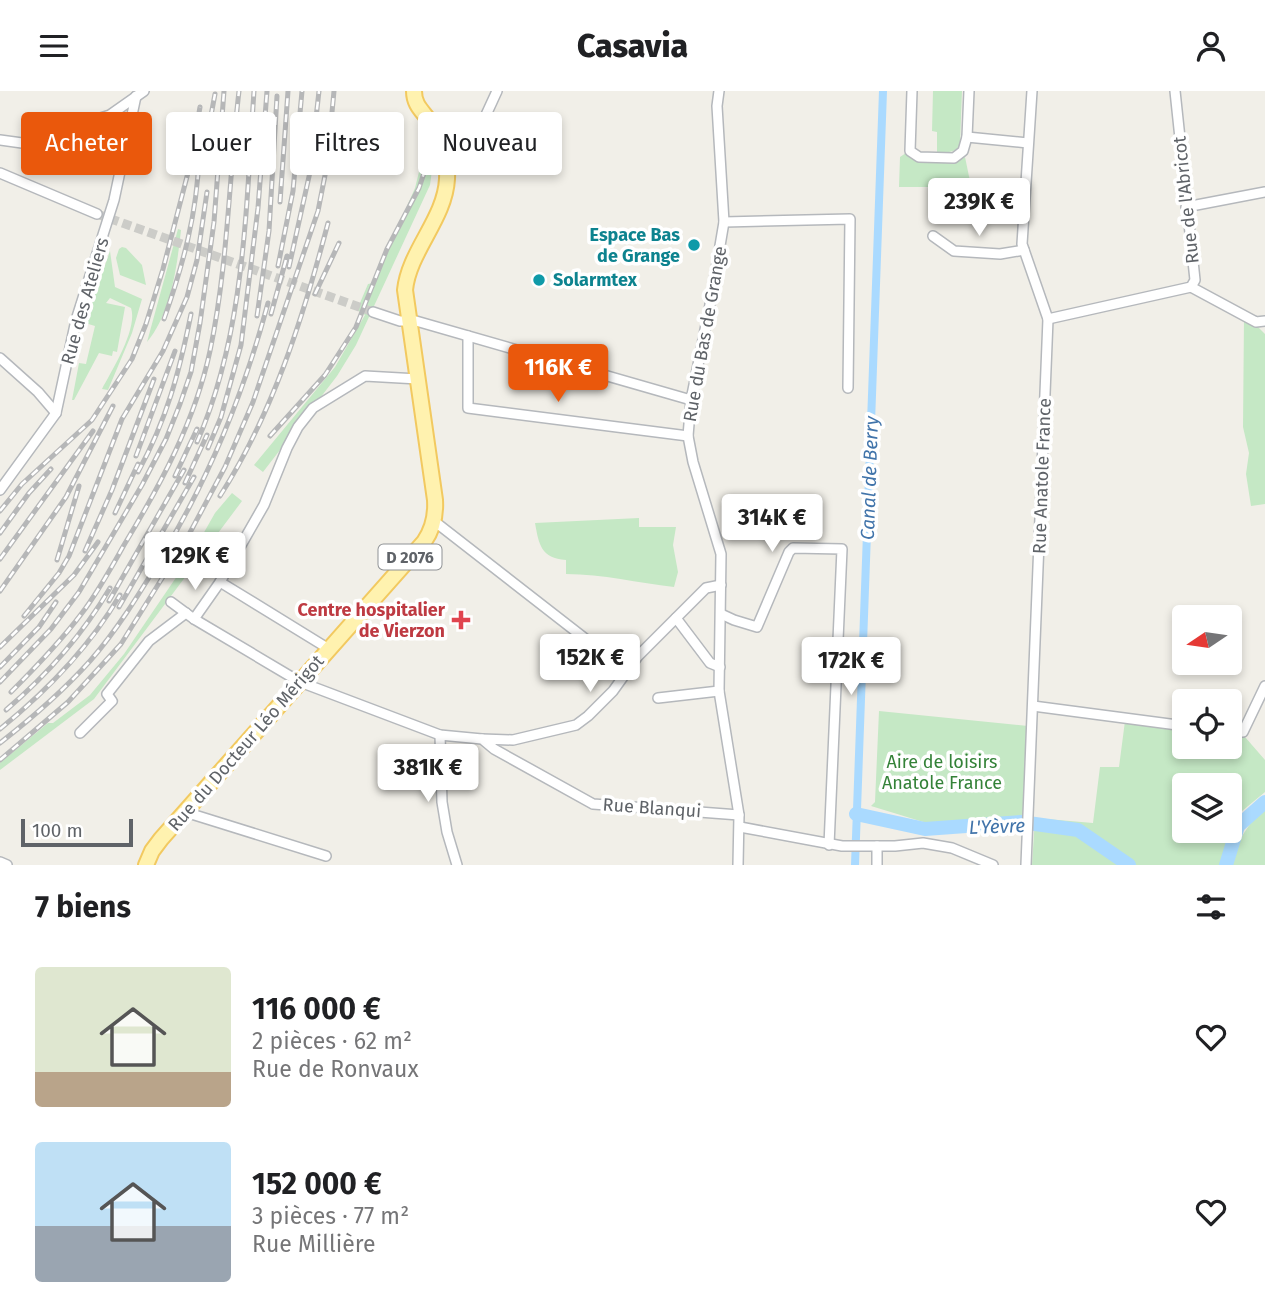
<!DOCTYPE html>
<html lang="fr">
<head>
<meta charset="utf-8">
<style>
	:root { --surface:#fff; --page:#f2f2f2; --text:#202124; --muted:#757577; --accent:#ea580c }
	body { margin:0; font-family:"Fira Sans",sans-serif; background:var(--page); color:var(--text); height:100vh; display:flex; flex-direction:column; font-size:26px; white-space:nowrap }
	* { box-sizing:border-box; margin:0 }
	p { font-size:23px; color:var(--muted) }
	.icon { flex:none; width:38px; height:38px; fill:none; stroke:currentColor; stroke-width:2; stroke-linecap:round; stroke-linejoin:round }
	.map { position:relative; height:774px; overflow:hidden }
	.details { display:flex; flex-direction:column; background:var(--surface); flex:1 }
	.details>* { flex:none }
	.guide { position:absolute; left:21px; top:21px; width:700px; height:63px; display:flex; gap:14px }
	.needle { width:46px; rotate:257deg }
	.buttons { position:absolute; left:1172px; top:514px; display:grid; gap:14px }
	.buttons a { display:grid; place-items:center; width:70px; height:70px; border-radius:7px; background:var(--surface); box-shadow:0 4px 10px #0003; font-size:35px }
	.scale { position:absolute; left:21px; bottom:18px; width:112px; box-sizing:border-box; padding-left:7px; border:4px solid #5f6368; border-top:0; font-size:19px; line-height:24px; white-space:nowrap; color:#5f6368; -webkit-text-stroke:5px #fff; paint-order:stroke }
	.price { position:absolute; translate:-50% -60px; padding:0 16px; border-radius:7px; background:#fff; color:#222; font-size:23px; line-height:46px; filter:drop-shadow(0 2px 4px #0008) }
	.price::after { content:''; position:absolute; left:50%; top:42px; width:21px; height:16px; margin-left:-10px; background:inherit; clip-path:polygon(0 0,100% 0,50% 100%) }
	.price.current { background:var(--accent); color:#fff }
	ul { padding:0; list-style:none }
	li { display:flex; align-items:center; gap:21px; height:175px; padding:0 35px }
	li span { display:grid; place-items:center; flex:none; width:196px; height:140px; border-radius:7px; color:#555 }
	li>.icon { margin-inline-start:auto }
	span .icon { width:84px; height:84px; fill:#fffc; stroke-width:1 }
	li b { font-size:30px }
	h2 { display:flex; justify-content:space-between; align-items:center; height:84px; padding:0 35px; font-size:30px }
	.chip { padding:0 24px; border-radius:7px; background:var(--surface); box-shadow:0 4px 10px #0003; font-size:24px; line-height:63px }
	.chip.current { background:var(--accent); color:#fff }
	header { display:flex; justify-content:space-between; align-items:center; height:91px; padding:0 35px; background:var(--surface); font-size:32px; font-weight:800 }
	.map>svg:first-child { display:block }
	.green { fill:#c5e8c5 }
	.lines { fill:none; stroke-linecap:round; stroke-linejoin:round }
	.canal { stroke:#aadaff; stroke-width:8 }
	.river { stroke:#aadaff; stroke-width:14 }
	.minor-tunnel { stroke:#ccccc8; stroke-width:9; stroke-dasharray:9 4.5; stroke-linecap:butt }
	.minor-casing { stroke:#b5b8bc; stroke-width:12 }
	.primary-casing { stroke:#f2c960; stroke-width:18 }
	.minor { stroke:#fff; stroke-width:9 }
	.primary { stroke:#fff2af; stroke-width:14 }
	.rail-casing { stroke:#b6b7b8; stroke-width:5 }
	.rail { stroke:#fff; stroke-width:2.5; stroke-dasharray:8; stroke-linecap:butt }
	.culture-dot { fill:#0f9aa8; stroke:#fff; stroke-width:2.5 }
	.health-dot { fill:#e0444e; stroke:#fff; stroke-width:2.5 }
	.labels { text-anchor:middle; stroke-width:7; stroke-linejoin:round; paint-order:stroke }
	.shield { fill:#fff; stroke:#8f9295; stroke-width:2 }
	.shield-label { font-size:16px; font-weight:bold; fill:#5f6368 }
	.street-label { font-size:18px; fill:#5f6368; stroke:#fff }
	.culture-label { font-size:18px; font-weight:bold; fill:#0d838f; stroke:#fff; text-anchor:end }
	.health-label { font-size:18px; font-weight:bold; fill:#be3a42; stroke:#fff; text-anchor:end }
	.park-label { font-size:18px; fill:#348238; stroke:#fff }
	.water-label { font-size:19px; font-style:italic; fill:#4174aa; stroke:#fff }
</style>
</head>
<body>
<header><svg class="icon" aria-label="menu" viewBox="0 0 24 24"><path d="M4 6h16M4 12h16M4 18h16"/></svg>Casavia<svg class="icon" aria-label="person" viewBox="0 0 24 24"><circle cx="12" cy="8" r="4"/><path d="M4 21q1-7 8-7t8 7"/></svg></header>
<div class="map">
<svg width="1265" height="774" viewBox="0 0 1265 774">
	<rect width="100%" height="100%" fill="#f1efe8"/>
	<g class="green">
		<path d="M 933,0 L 962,0 L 960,54 C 954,63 946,61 937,61 L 937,41 L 932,40 Z"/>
		<path d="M 906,62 C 922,71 948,76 965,66 L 971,95 L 937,100 L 935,96 L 899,96 L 900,66 Z"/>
		<polygon points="420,77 432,79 430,94 356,254 337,285 263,381 254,374 335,276 365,224 357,219 368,193 373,192 415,97"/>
		<path d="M 178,138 L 181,139 C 177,176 171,222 147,251 Z"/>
		<polygon points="122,156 126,157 142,174 146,194 120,184 116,167 119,158"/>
		<path d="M 110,160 L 115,196 L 142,208 L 132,242 L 108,299 L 102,298 C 112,279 138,238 131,217 L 110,207 L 106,212 L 125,216 L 117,261 L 113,260 L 112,265 L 99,262 L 74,309 L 72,309 L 79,272 L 86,273 L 95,235 L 85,232 Z"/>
		<polygon points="1244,226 1253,231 1265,243 1265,413 1251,415 1246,383 1249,362 1243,336"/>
		<polygon points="232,402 242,410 94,608 0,679 0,672 48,632 53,632 90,604 124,563 190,466 215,422"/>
		<path d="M 639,427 L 639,436 L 676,436 L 673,454 L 678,481 L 674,496 C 638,492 603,483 566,483 L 566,469 C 541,467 539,454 535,432 Z"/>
		<polygon points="879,620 1028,635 1026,724 943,737 871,715 875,711"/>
		<polygon points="1125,630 1185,638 1185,656 1230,656 1230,644 1245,646 1265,669 1265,701 1236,725 1230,738 1230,695 1185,695 1185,740 1229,740 1221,774 1032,774 1035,727 1093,732 1100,676 1119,676"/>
		<path d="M 1265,717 L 1265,774 L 1229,774 C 1237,752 1247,733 1265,717 Z"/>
	</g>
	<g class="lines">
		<polyline class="canal" points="855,774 883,0"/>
		<g class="river">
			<polyline points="856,723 925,738 1021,731 1078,739 1129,774"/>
			<polyline points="1226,774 1238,735 1265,711"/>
		</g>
		<polyline class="minor-tunnel" points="97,123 373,221"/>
		<g class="minor-casing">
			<g id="minor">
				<polyline points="719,0 717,15 724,131 710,214 691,309 688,345 693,371 721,463 719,600 739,724 738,774"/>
				<polyline points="912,0 910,60 919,66 954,67 963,60 967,46 969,0"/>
				<polyline points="434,27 477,41"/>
				<polyline points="967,46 1028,52"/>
				<polyline points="0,49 22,52 110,24 144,0"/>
				<polyline points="444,62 464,59 474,50 497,0"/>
				<polyline points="0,82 97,123"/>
				<polyline points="1186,116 1265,101"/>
				<polyline points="724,131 850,128 848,297"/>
				<polyline points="933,145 954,160 1000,163 1024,159"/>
				<polyline points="1191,196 1256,231 1265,230"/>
				<polyline points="373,221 400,230 416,230 691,309"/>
				<polyline points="1048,228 1191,196 1195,189 1175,0"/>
				<polyline points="468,245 468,317 688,345"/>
				<polyline points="0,267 38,301 56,322"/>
				<polyline points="0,399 56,322 76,229 114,109 136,5"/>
				<polyline points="434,430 628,581"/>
				<polyline points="220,491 329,558"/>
				<polyline points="171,511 194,528 300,591 440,644 482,648 494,658 593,713 739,724"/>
				<polyline points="721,523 734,529 757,536 789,461 793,457 842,458 829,754"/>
				<polyline points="676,527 710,572 720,576"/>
				<polyline points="194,528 220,491 264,414 287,357 298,336 313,317 365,285 418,288"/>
				<polyline points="658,607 719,600"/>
				<polyline points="1033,615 1185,635"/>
				<polyline points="1230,641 1243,641 1265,595"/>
				<polyline points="80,642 112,610 107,603 149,550 186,522"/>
				<polyline points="440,644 442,711 447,741 457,774"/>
				<polyline points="482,648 513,649 576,634 588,625 613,600 638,565 706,497 721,494"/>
				<polyline points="185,721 326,765"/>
				<polyline points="740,736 842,755 895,755 923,752 952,757 993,774"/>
				<polyline points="0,771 7,774"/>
				<polyline points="877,774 877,755"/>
				<polyline points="1026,774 1048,228 1022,153 1032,0"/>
			</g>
		</g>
		<g class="primary-casing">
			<path id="primary" d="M 146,774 L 152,760 L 161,748 L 424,451 C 433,438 436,425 435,409 L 405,199 C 409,160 445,128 447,88 C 448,69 442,48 431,32 C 423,20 414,15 414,0"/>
		</g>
		<use href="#minor" class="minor"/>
		<use href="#primary" class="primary"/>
		<g class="rail-casing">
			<g id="rail">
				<polyline points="208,73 209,35 215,3"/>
				<polyline points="280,111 288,0"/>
				<polyline points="278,175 293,100 302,0"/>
				<polyline points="289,176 310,81 319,0"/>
				<polyline points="315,203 339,152"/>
				<polyline points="271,223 287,165"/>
				<polyline points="257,225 269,140 277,5"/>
				<path d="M 164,228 C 183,174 197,123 199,66"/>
				<polyline points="270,345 325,284 356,236 387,158 419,97 427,73"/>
				<path d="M 197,351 C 245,242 246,117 254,0"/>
				<polyline points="208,357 221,326 241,254 258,117 267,0"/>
				<polyline points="136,365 175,260"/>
				<path d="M 138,381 C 167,328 179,282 191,223"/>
				<polyline points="175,385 197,338"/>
				<polyline points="185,392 207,344"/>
				<path d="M 220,405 C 273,322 303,227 328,132"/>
				<polyline points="0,420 22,393 92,329 132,268 146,233 163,178 190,74 200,16"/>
				<polyline points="115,422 138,373"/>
				<polyline points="0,442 29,402 51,378"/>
				<polyline points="85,460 112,399 154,288"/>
				<polyline points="0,468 93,340"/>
				<polyline points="57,469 79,395"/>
				<polyline points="0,500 66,406 113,315"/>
				<polyline points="109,510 184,379"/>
				<polyline points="119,516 194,386"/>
				<polyline points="24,525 59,482 69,465 122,328 163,260 187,206 197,169 207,101"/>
				<polyline points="0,556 74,484 98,451"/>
				<polyline points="0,576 39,536 56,511"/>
				<polyline points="0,591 51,538 79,501 142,394 166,348 180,313 191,281 200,232 214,131 224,0"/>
				<path d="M 11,601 C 36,576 61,550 82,522 C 98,501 111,477 124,454 C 161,393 195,330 210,260 C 228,174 229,86 239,0"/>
				<path d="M 6,619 C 47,584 83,543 110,497"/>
				<path d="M 0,638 C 48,599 89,557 120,504"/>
				<path d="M 0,652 C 32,627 63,600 90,570 C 117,539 138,505 159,470 C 209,387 243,305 268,212"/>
				<polyline points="0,669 68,611 121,553 186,449 225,376 253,311 318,120 327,74 334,0"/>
			</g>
		</g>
		<use href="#rail" class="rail"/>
	</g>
	<g class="culture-dot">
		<circle cx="694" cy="154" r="7"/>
		<circle cx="539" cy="189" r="7"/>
	</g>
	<path class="health-dot" d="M457.5 518.5h7v7h7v7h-7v7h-7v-7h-7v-7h7z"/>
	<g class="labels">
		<rect class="shield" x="378.5" y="453.5" width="63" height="25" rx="5"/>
		<g class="shield-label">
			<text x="410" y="472">D 2076</text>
		</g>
		<g class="street-label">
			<text transform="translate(1186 109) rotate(-96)" y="6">Rue de l'Abricot</text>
			<text transform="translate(85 210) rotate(-74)" y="6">Rue des Ateliers</text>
			<text transform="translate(705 243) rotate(-80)" y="6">Rue du Bas de Grange</text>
			<text transform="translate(1042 385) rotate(-88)" y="6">Rue Anatole France</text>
			<text transform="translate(246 652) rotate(-49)" y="6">Rue du Docteur Léo Mérigot</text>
			<text transform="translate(652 717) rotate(4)" y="6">Rue Blanqui</text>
		</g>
		<g class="culture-label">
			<text x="680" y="150">Espace Bas<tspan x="680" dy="21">de Grange</tspan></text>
			<text x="553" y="195" text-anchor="start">Solarmtex</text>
		</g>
		<g class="health-label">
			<text x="445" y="525">Centre hospitalier<tspan x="445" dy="21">de Vierzon</tspan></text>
		</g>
		<g class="park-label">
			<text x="942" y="677">Aire de loisirs<tspan x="942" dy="21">Anatole France</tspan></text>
		</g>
		<g class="water-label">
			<text transform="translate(869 387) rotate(-88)" y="7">Canal de Berry</text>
			<text transform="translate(997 735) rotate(-2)" y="7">L'Yèvre</text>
		</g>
	</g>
</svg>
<div class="buttons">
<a><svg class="needle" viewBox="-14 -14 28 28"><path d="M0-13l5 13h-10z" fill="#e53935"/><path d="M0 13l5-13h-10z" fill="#757577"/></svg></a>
<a><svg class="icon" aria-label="locate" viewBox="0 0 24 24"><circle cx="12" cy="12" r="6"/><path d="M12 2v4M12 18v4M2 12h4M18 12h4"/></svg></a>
<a><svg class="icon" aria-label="layers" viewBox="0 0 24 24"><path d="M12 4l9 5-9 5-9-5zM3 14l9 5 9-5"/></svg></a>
</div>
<div class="scale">100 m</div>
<b class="price" style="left:979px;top:147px">239K €</b>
<b class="price current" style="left:558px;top:313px">116K €</b>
<b class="price" style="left:772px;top:463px">314K €</b>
<b class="price" style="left:195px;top:501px">129K €</b>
<b class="price" style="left:590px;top:603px">152K €</b>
<b class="price" style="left:851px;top:606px">172K €</b>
<b class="price" style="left:428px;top:713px">381K €</b>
<div class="guide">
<a class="chip current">Acheter</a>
<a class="chip">Louer</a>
<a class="chip">Filtres</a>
<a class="chip">Nouveau</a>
</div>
</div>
<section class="details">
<h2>7 biens<svg class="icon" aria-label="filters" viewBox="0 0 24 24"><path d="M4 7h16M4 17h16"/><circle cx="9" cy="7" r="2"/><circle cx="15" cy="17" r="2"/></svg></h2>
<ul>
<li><span style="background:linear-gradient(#dfe7d0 75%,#b9a48a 0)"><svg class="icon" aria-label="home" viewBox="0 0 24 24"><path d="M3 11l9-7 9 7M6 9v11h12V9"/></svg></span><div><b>116 000 €</b><p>2 pièces · 62 m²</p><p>Rue de Ronvaux</p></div><svg class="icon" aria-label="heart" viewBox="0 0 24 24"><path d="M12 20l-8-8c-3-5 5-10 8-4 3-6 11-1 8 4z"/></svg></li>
<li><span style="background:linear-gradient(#bfe0f5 60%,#9aa5b1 0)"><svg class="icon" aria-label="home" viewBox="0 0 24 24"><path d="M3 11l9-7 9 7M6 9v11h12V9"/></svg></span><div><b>152 000 €</b><p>3 pièces · 77 m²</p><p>Rue Millière</p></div><svg class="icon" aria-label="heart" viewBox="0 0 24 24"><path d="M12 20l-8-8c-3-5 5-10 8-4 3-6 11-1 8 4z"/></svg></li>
</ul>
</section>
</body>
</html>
